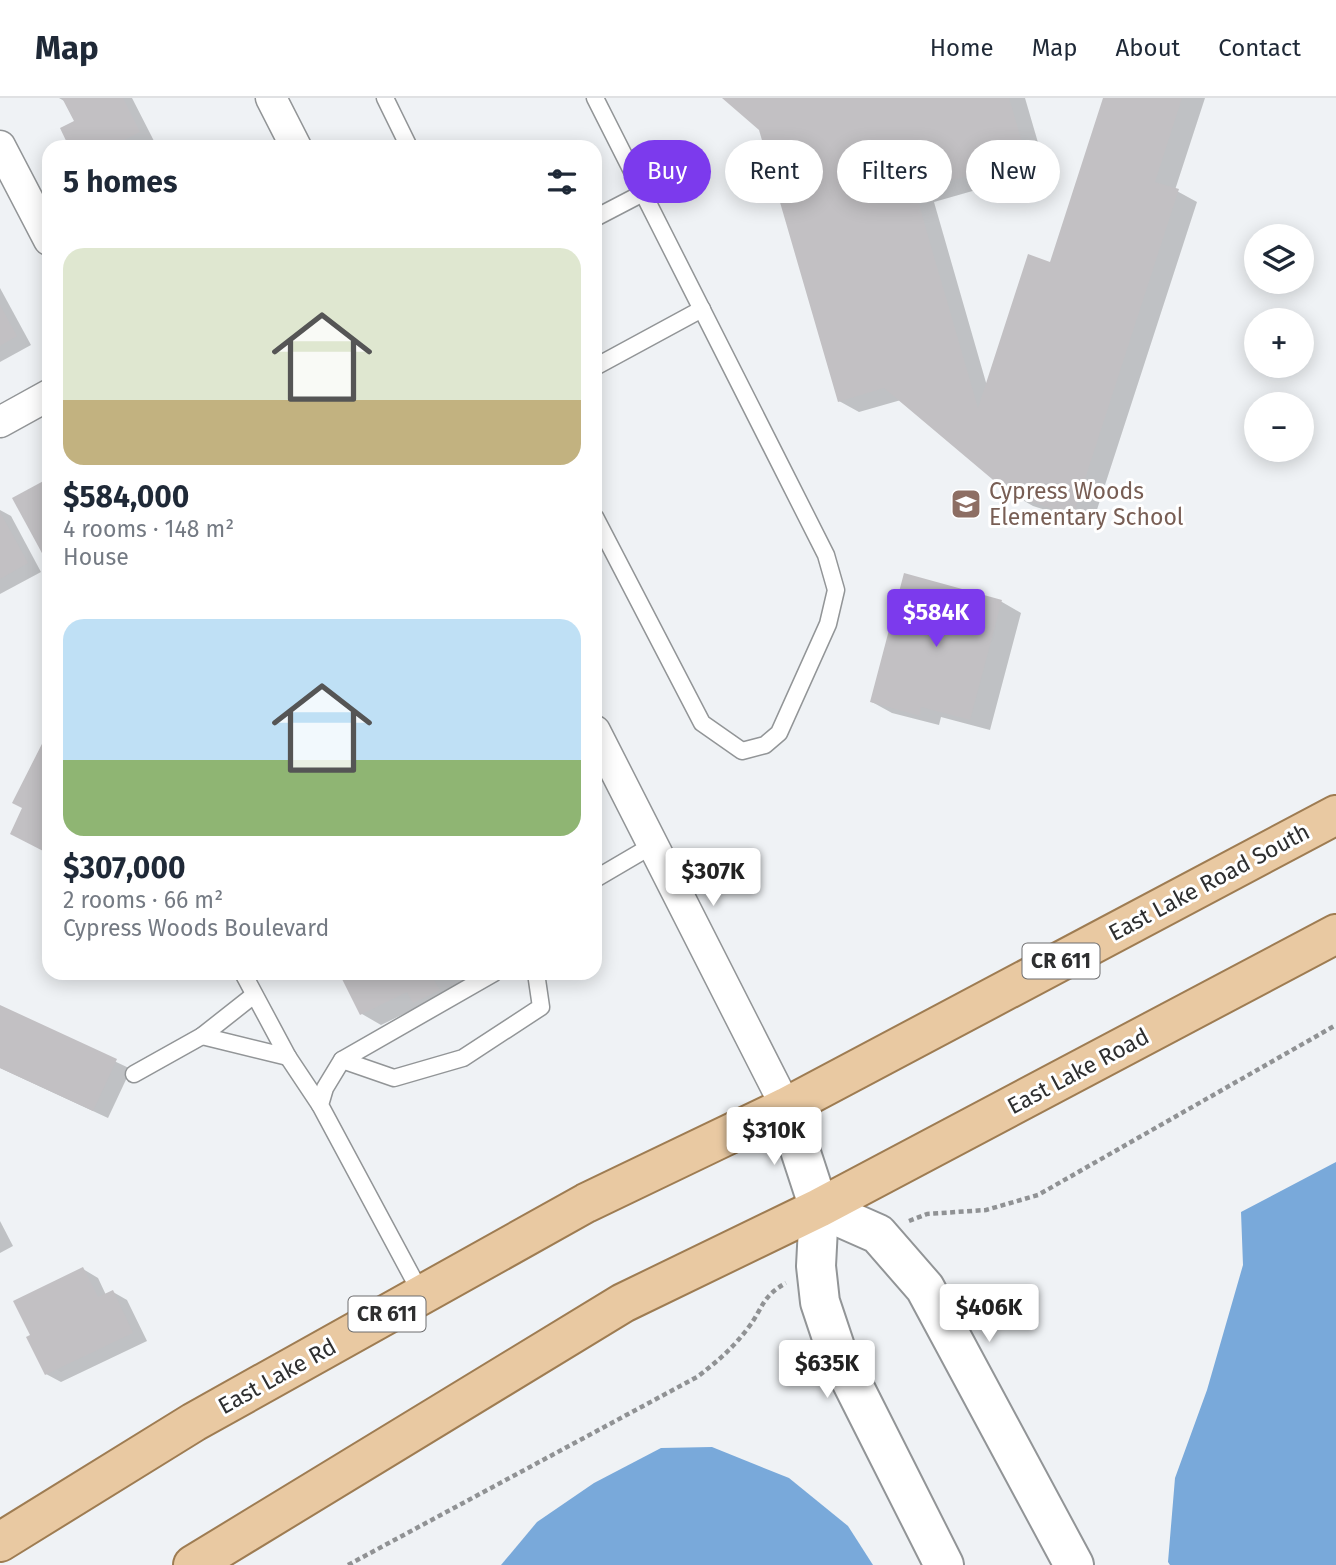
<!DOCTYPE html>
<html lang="en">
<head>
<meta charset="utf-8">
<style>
	:root { --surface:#fff; --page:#f2f2f3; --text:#1f2937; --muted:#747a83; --line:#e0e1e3; --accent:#7c3aed }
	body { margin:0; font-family:"Fira Sans",sans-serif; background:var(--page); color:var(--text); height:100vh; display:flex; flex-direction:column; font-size:26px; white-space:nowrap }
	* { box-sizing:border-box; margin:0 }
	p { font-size:23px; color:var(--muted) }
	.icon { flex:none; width:38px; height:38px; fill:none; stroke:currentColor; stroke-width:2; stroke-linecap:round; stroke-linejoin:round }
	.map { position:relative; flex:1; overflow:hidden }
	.sheet { position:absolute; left:42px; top:42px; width:560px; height:840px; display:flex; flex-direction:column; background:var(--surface); border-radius:21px; box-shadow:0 4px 18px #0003 }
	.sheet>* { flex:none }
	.hud { position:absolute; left:623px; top:42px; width:607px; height:63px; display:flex; gap:14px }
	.fabs { position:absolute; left:1244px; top:126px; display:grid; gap:14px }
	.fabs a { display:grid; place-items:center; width:70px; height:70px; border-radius:50%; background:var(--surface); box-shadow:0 4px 18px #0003; font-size:35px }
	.price { position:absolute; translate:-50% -60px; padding:0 16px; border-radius:7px; background:#fff; color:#222; font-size:23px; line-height:46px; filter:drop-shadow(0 2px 4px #0008) }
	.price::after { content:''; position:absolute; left:50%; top:42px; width:21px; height:16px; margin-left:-10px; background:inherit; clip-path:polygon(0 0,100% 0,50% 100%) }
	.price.active { background:var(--accent); color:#fff }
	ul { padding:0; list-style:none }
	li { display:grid; align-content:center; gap:14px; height:371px; padding:0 21px }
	li span { display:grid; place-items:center; height:217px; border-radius:21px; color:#555 }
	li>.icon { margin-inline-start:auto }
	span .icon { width:126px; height:126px; fill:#fffc; stroke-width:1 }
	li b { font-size:30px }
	h2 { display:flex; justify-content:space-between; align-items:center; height:84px; padding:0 21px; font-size:30px }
	.chip { padding:0 24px; border-radius:32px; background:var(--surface); box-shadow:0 4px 18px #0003; font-size:24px; line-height:63px }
	.chip.active { background:var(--accent); color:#fff }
	header { display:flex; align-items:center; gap:42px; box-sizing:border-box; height:98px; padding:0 35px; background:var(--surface); border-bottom:2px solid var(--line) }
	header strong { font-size:33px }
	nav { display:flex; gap:38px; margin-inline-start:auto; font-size:24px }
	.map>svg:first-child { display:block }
	.water { fill:#79a9da }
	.shadow { fill:#0003 }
	.building { fill:#c2c0c3 }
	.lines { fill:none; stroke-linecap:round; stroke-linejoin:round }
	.lane-casing { stroke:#929597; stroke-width:19 }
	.street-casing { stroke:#929597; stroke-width:33 }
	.secondary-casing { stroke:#929597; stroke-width:42 }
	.primary-casing { stroke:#9e7c52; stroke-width:42 }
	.path { stroke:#909294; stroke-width:4.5; stroke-dasharray:5 3.5; stroke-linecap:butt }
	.lane { stroke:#fff; stroke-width:16 }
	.street { stroke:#fff; stroke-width:30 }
	.secondary { stroke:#fff; stroke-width:38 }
	.primary { stroke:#e9c9a2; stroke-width:38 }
	.labels { text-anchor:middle; stroke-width:6; stroke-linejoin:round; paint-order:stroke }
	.shield { fill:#fff; stroke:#6d6d6e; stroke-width:2 }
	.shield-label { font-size:21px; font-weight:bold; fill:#2e2f30 }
	.education-label { font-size:23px; fill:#785e54; stroke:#fff; text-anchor:start }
	.street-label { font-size:23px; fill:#2e2f30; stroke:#fff }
</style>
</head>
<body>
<header>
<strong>Map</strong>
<nav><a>Home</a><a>Map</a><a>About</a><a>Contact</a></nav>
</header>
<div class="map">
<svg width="1336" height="1467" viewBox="0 0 1336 1467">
	<rect width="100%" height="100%" fill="#eff2f5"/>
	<g class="water">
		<polygon points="1336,1064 1336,1467 1170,1467 1168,1464 1175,1380 1207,1292 1243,1167 1241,1114"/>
		<polygon points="712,1349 789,1380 848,1428 873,1467 501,1467 537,1424 594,1385 661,1350"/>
	</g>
	<g class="shadow">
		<polygon points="59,0 132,0 154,43 141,49 71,49 76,24 66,4"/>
		<polygon points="724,0 1025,0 1046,72 934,104 987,288 1051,166 1105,0 1205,0 1175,92 1197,104 1092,427 1033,408 1012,396 901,302 859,314 839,303 761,31"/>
		<polygon points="0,190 31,247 0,264"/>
		<polygon points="0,412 11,418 41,474 0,496"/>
		<polygon points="906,477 1002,504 1021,515 990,632 941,619 939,627 892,615 872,604"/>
		<polygon points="341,875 488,875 434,915 420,908 381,927 362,916"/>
		<polygon points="0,909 131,971 108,1020 0,970"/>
		<polygon points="0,1123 13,1148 0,1155"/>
		<polygon points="83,1171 98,1180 106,1197 113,1194 127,1202 147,1243 61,1284 46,1276"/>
	</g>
	<g class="building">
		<polygon points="62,0 123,0 140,34 110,49 69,49 60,30 74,23"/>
		<polygon points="722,0 1009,0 1027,61 915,93 978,310 1028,156 1050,164 1103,0 1182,0 1155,84 1179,91 1073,418 1011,397 884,290 838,304 759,32"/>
		<polygon points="0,207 17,238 0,248"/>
		<polygon points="49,380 49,468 12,400"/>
		<polygon points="0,414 28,465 0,481"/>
		<polygon points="904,475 1002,502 970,622 921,609 920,618 870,604"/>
		<polygon points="49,632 49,756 10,736 22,710 12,705"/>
		<polygon points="339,875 448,875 434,882 440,892 413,905 407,894 360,917"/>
		<polygon points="0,907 117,961 93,1013 0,970"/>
		<polygon points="83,1169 98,1199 113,1192 133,1235 45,1277 26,1239 30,1237 13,1203"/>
	</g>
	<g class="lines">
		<g class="lane-casing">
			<g id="lane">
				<polyline points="385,0 409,49"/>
				<polyline points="595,0 826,457 836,492 828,526 779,635 765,647 742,653 702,625 595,419"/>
				<polyline points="595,120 643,95"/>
				<polyline points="595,269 702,211"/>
				<polyline points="595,781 653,747"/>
				<polyline points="243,875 288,959 320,1007"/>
				<polyline points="254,897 202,938 288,959"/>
				<polyline points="342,962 394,980 463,960 541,909 536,875"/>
				<polyline points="134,976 202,938"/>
				<polyline points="422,1197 320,1007 325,990 342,962 494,875"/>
			</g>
		</g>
		<g class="street-casing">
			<g id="street">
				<polyline points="271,0 296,49"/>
				<polyline points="0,48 49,142"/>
				<polyline points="0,324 49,297"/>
				<polyline points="595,633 786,1009"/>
			</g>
		</g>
		<g class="secondary-casing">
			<g id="secondary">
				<polyline points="786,1009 819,1110 816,1168 820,1204 837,1255 944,1467"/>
				<polyline points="819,1110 878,1136 925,1190 1074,1467"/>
			</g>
		</g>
		<g class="primary-casing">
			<g id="primary">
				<polyline points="0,1444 194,1324 586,1105 786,1009 1336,717"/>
				<polyline points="193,1467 623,1205 819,1110 1336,836"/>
			</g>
		</g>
		<g class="path">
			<polyline points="909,1123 927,1116 986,1112 1038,1097 1336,927"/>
			<path d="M 348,1467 L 697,1279 C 717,1264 733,1250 748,1230 C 764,1209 761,1199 786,1185"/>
		</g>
		<use href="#lane" class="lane"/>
		<use href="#street" class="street"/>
		<use href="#secondary" class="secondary"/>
		<use href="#primary" class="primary"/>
	</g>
	<defs>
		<g id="school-square" transform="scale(1.575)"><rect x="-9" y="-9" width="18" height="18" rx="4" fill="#8d6e63" stroke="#fff"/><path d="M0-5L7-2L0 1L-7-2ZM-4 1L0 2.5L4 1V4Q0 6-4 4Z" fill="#fff"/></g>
	</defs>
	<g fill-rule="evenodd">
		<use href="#school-square" x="966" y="406"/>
	</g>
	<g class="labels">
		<g class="shield">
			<rect x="1022.5" y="845.5" width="77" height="35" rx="5"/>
			<rect x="348.5" y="1198.5" width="77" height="35" rx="5"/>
		</g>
		<g class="shield-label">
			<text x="1061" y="870">CR 611</text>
			<text x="387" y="1223">CR 611</text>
		</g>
		<g class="education-label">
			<text x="989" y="401">Cypress Woods<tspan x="989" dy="26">Elementary School</tspan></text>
		</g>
		<g class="street-label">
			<text transform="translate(1209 784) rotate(-28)" y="8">East Lake Road South</text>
			<text transform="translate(1078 973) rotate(-28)" y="8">East Lake Road</text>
			<text transform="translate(277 1278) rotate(-29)" y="8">East Lake Rd</text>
		</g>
	</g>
</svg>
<div class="fabs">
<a><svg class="icon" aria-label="layers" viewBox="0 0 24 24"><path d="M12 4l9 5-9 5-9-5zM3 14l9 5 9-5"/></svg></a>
<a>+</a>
<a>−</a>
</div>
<b class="price active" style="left:936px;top:551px">$584K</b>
<b class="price" style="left:713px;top:810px">$307K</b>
<b class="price" style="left:774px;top:1069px">$310K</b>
<b class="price" style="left:989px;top:1246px">$406K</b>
<b class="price" style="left:827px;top:1302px">$635K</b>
<div class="hud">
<a class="chip active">Buy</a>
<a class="chip">Rent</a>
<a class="chip">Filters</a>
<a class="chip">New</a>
</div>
<section class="sheet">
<h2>5 homes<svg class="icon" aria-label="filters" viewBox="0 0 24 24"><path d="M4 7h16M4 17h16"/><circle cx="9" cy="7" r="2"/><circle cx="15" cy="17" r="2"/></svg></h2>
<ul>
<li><span style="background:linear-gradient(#dfe7d0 70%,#c2b280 0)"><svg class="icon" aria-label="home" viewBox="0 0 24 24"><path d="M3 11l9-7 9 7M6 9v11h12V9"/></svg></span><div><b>$584,000</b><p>4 rooms · 148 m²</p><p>House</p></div></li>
<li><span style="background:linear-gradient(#bfe0f5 65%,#8fb573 0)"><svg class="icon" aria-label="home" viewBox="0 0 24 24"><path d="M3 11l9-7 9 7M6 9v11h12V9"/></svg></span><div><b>$307,000</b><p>2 rooms · 66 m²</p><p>Cypress Woods Boulevard</p></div></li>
</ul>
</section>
</div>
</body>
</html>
